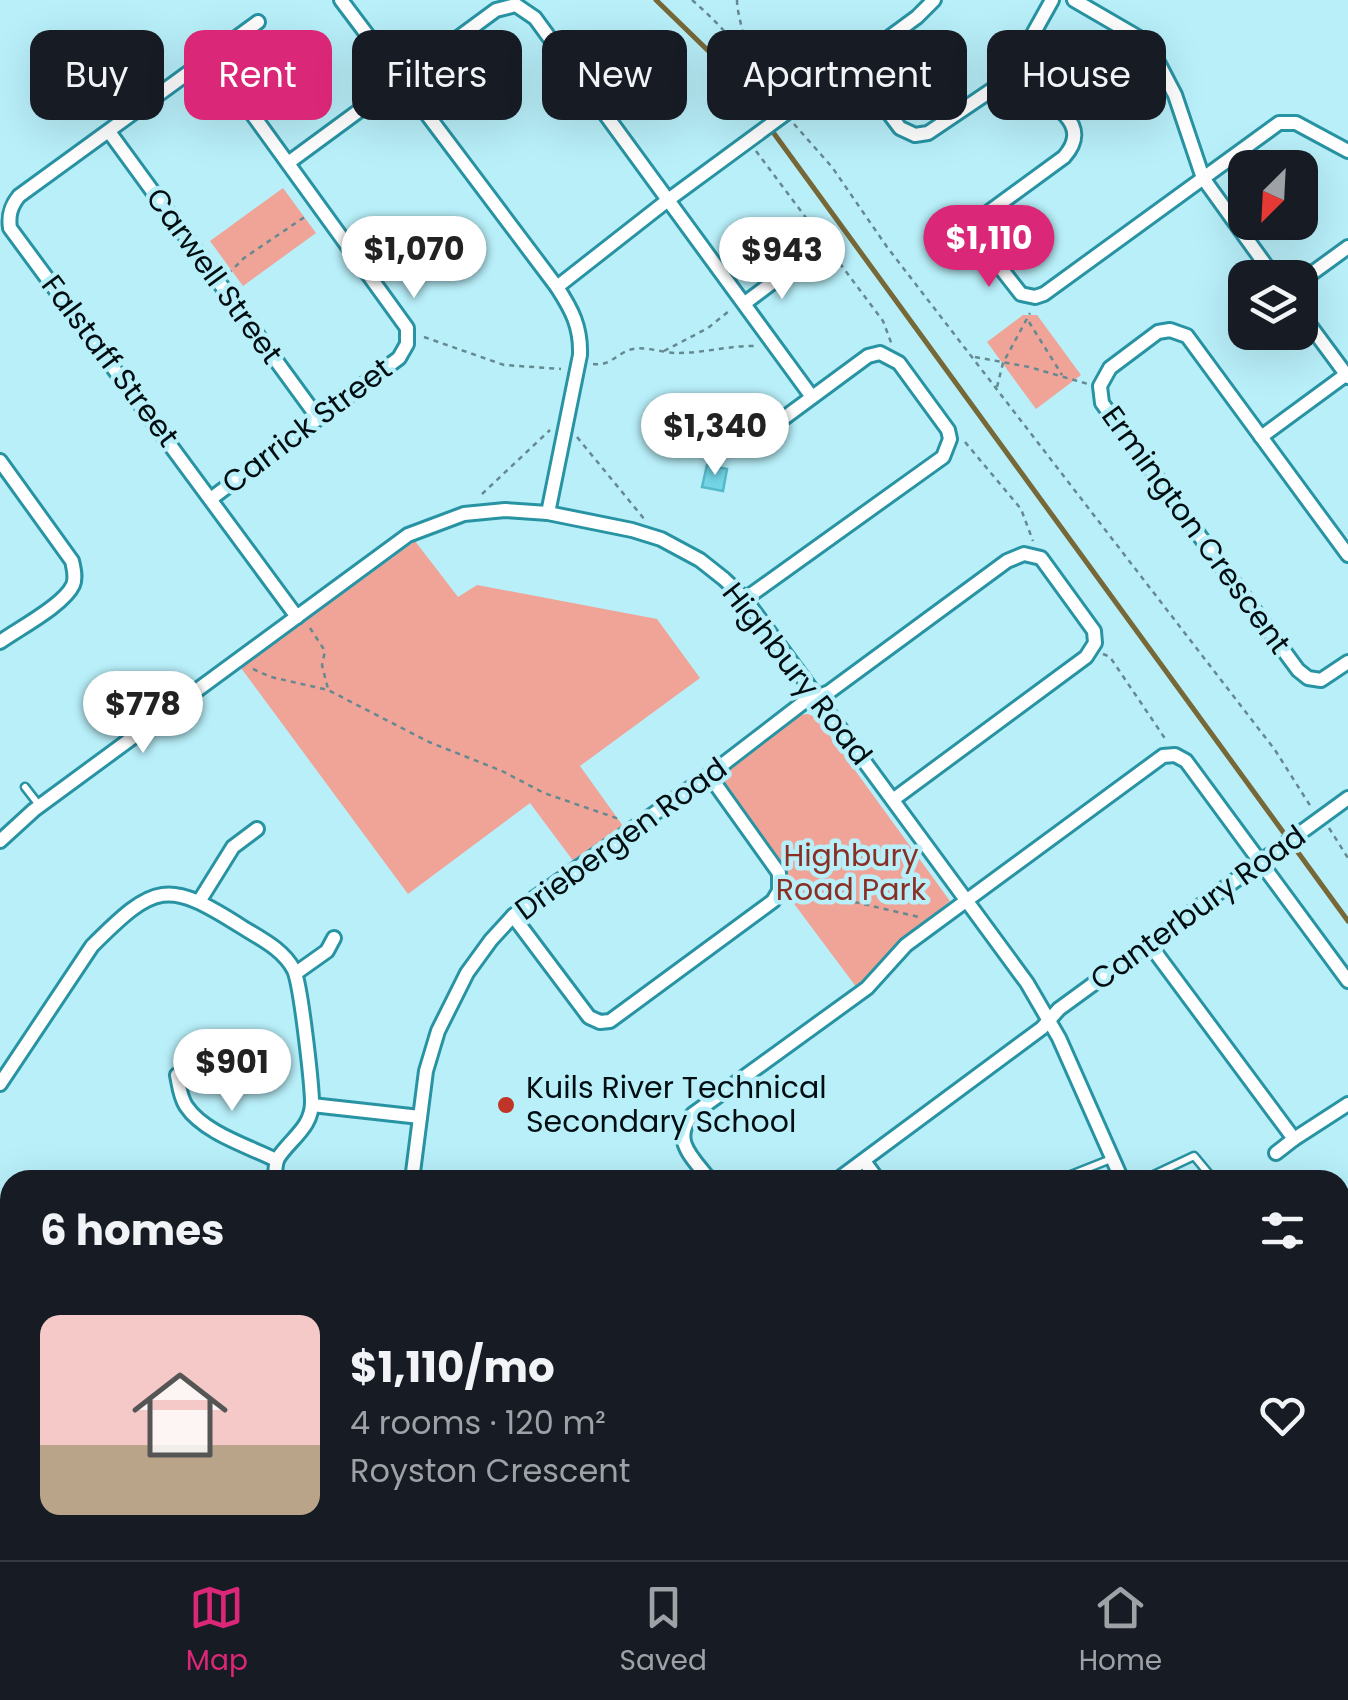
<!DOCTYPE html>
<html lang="en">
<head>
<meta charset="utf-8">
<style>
	:root { --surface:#171b24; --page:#242831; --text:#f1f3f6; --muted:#9ea1a6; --line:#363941; --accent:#db2777 }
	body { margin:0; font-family:Poppins,sans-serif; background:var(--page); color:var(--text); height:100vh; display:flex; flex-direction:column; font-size:38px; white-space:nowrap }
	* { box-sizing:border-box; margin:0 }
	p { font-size:32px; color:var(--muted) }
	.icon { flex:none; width:55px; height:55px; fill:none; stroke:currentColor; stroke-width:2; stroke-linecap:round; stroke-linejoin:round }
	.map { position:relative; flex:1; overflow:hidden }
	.drawer { position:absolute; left:0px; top:1170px; width:1350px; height:390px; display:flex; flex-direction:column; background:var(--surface); border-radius:30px 30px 0 0; box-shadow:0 10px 40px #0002 }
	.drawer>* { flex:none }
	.hud { position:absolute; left:30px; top:30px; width:1290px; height:90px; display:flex; gap:20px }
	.needle { width:65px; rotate:204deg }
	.controls { position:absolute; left:1228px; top:150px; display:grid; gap:20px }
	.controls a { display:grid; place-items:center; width:90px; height:90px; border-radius:20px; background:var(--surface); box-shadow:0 10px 40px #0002; font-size:50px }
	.price { position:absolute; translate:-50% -85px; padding:0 22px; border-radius:35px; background:#fff; color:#222; font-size:32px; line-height:65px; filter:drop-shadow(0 2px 5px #0008) }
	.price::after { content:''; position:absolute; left:50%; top:60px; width:30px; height:22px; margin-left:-15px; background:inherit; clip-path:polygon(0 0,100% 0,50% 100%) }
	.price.on { background:var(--accent); color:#fff }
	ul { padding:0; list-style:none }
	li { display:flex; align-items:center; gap:30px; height:250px; padding:0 40px }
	li span { display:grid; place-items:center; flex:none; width:280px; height:200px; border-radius:20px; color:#555 }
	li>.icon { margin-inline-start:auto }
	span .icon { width:120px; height:120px; fill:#fffc; stroke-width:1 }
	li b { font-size:42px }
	h2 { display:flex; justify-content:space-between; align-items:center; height:120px; padding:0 40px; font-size:42px }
	.pill { padding:0 35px; border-radius:20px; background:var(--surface); box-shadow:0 10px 40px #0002; font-size:35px; line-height:90px }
	.pill.on { background:var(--accent); color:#fff }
	.tabs { display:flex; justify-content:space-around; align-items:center; height:140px; border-top:2px solid var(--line); background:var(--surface); font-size:28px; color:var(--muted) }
	.tabs a { display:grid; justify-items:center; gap:5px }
	.tabs .on { color:var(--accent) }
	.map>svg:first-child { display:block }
	.green { fill:#f0a498 }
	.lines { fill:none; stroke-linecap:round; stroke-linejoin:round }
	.stream { stroke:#776838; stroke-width:5 }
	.building { fill:#73d5e6; stroke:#55b9c9; stroke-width:2.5 }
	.lane-casing { stroke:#2893a3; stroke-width:11 }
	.street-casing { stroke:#2893a3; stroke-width:18 }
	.secondary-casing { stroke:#2893a3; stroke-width:22 }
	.path { stroke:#658990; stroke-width:2.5; stroke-dasharray:5 5; stroke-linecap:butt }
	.lane { stroke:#fff; stroke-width:6 }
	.street { stroke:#fff; stroke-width:12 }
	.secondary { stroke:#fff; stroke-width:18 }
	.poi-dot { fill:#c13428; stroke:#b8eff9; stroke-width:4 }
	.labels { text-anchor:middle; stroke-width:9; stroke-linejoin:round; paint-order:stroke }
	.street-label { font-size:30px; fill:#000e12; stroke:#b8eff9 }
	.park-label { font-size:30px; fill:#8a2f25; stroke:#b8eff9 }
	.poi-label { font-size:30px; fill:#000e12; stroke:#b8eff9; text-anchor:start }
</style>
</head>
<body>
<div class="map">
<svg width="1348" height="1560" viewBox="0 0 1348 1560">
	<rect width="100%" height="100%" fill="#b8eff9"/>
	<g class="green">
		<polygon points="283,188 316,233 243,286 210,241"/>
		<polygon points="1023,315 1037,315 1081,375 1036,409 987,342"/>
		<polygon points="415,541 458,597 477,585 657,619 700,678 580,766 623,826 574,862 530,803 408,894 241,668"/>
		<path d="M 808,714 L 817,718 L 950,901 L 895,947 L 857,988 L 786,893 L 783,870 L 724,786 C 723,759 777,731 798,715 Z"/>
	</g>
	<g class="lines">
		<polyline class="stream" points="656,0 727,69 1348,921"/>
	</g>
	<polygon class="building" points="707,465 727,469 723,491 702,487"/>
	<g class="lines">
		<g class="lane-casing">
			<g id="lane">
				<polyline points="25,787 39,805"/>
				<polyline points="1058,1180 1111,1159"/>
				<polyline points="1143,1180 1194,1156 1214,1180"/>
			</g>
		</g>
		<g class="street-casing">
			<g id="street">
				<path d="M 341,0 L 557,287 C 572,310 581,327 580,355 L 548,513"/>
				<polyline points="1074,0 1148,43 1175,95 1203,178 1275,278"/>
				<path d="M 258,22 L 19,196 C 11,206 8,215 10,228 L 297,617"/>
				<polyline points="211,57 407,328 407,344 399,358 212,498"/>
				<polyline points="852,64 900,128 915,135 928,133 1008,79 1052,0"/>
				<path d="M 1008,79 C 1035,95 1099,118 1064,157 L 986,214 L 979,232 L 981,243 L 1021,294 L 1035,297 L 1044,294 L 1279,123 L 1296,123 L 1348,151"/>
				<polyline points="110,133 318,418"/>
				<polyline points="288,163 496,10 516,5 535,18 812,397"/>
				<polyline points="1300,282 1348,247"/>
				<polyline points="557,287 668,200 917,17 934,0"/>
				<polyline points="745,303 793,267"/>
				<polyline points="1300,312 1348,377"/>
				<polyline points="1261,437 1348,373"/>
				<path d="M 0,461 L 72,561 C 74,569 76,578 73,585 C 64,605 18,629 0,642"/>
				<polyline points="1348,555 1187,336 1170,330 1158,332 1110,368 1100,386 1102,403 1298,670 1308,678 1321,680 1348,662"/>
				<polyline points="745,599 943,457 950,439 948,430 899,363 880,353 868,356 761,435"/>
				<polyline points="0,841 34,810 408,535 464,514 505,510 548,513 632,530 661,539 700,560 724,579 745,599 1027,983 1059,1038 1122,1180"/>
				<polyline points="200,900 233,847 257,829"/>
				<polyline points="513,916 589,1017 600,1022 610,1021 773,901 779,891 779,873 709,775"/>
				<polyline points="1150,945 1294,1139 1348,1104"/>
				<polyline points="296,973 327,951 334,938"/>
				<path d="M 177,1075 C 179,1085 180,1097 186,1106 C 204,1133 248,1146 276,1160"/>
				<path d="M 0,1084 L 92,946 C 155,883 167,879 242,927 C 261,939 283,949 294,970 C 301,986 311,1078 312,1100 C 313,1127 291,1138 278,1158 C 275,1164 275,1173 275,1180"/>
				<polyline points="312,1105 420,1117"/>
				<polyline points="1276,1153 1294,1139"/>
				<polyline points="864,1161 878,1180"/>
				<polyline points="412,1180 426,1071 438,1031 467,973 491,940 513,916 536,897 709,775 804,702 829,692 1007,561 1024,554 1041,558 1094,631 1095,643 1086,657 894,799"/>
				<path d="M 710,1180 C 693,1158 670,1140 693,1114 L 867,988 L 906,945 L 1163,756 L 1175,755 L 1186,761 L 1348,981"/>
				<polyline points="837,1180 1042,1028 1059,1009 1348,798"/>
				<polyline points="0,1214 10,1230"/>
				<polyline points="1340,1385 1348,1380"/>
				<polyline points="0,1520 10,1518"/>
				<polyline points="318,1550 324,1560"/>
			</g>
		</g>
		<g class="secondary-casing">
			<g id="secondary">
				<polyline points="1340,1221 1348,1215"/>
				<polyline points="801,1560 817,1550"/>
			</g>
		</g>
		<g class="path">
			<path d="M 692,0 C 726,29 754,64 777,102"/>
			<path d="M 737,0 C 737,17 747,37 743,51"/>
			<polyline points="794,124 832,167 887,247 1275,750 1311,807"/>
			<polyline points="756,151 883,321 892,345"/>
			<polyline points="805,258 823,245"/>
			<polyline points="228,274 244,258 306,216"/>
			<polyline points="1029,322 1062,375"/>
			<polyline points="424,337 504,365 561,369"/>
			<polyline points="664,351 708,328 729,311"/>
			<polyline points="975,357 1029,367 1088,384"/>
			<path d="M 593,364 C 610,366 614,356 629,350 C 642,345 663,353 677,353 C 705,353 731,345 758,346"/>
			<polyline points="997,387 1003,363 1030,313"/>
			<polyline points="577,437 645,520"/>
			<polyline points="965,442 1021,509 1033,541"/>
			<polyline points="482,494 550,430"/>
			<polyline points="310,628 325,651 322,665 328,689"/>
			<polyline points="1103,654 1110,657 1166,740"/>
			<polyline points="253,669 271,677 328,690 429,742 502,771 544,793 619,819"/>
			<polyline points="1329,828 1348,858"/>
			<polyline points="795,894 846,900 919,917"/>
			<polyline points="1131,1560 1132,1550"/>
		</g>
		<use href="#lane" class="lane"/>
		<use href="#street" class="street"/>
		<use href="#secondary" class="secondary"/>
	</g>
	<circle class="poi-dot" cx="506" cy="1105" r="10"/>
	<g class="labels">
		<g class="street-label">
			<text transform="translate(214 276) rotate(54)" y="10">Carwell Street</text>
			<text transform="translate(110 361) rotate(53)" y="10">Falstaff Street</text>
			<text transform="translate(307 426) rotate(-37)" y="10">Carrick Street</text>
			<text transform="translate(1196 530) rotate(54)" y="10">Ermington Crescent</text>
			<text transform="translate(797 674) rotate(52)" y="10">Highbury Road</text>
			<text transform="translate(621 839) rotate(-36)" y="10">Driebergen Road</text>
			<text transform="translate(1198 908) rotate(-36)" y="10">Canterbury Road</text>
		</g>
		<g class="park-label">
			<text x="851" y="866">Highbury<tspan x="851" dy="34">Road Park</tspan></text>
		</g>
		<g class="poi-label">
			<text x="526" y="1098">Kuils River Technical<tspan x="526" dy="34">Secondary School</tspan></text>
		</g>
	</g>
</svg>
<div class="controls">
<a><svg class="needle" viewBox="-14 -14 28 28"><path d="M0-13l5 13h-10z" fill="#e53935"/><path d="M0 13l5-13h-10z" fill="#9ea1a6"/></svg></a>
<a><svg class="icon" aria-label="layers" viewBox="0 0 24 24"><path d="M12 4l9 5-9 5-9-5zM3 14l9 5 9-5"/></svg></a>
</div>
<b class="price on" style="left:989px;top:290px">$1,110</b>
<b class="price" style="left:414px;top:301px">$1,070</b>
<b class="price" style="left:782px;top:302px">$943</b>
<b class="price" style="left:715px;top:478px">$1,340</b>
<b class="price" style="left:143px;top:756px">$778</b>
<b class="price" style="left:232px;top:1114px">$901</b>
<div class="hud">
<a class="pill">Buy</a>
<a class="pill on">Rent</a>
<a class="pill">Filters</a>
<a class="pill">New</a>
<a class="pill">Apartment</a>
<a class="pill">House</a>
</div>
<section class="drawer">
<h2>6 homes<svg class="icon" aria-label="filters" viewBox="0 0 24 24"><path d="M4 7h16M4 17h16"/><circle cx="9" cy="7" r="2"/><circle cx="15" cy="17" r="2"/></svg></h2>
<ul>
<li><span style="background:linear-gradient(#f6c9c9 65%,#b9a48a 0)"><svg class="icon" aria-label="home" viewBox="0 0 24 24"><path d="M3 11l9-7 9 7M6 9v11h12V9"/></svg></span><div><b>$1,110/mo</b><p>4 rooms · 120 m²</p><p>Royston Crescent</p></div><svg class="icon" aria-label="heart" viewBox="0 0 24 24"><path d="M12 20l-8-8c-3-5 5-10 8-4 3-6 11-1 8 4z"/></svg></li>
</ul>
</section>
</div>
<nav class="tabs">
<a class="on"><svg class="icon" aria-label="map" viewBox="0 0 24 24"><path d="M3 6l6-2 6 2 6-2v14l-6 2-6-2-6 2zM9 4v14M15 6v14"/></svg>Map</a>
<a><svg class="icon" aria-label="saved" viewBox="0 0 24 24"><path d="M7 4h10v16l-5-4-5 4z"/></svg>Saved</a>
<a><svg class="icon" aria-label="home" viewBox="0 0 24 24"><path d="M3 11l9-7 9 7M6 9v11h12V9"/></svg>Home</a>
</nav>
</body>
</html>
